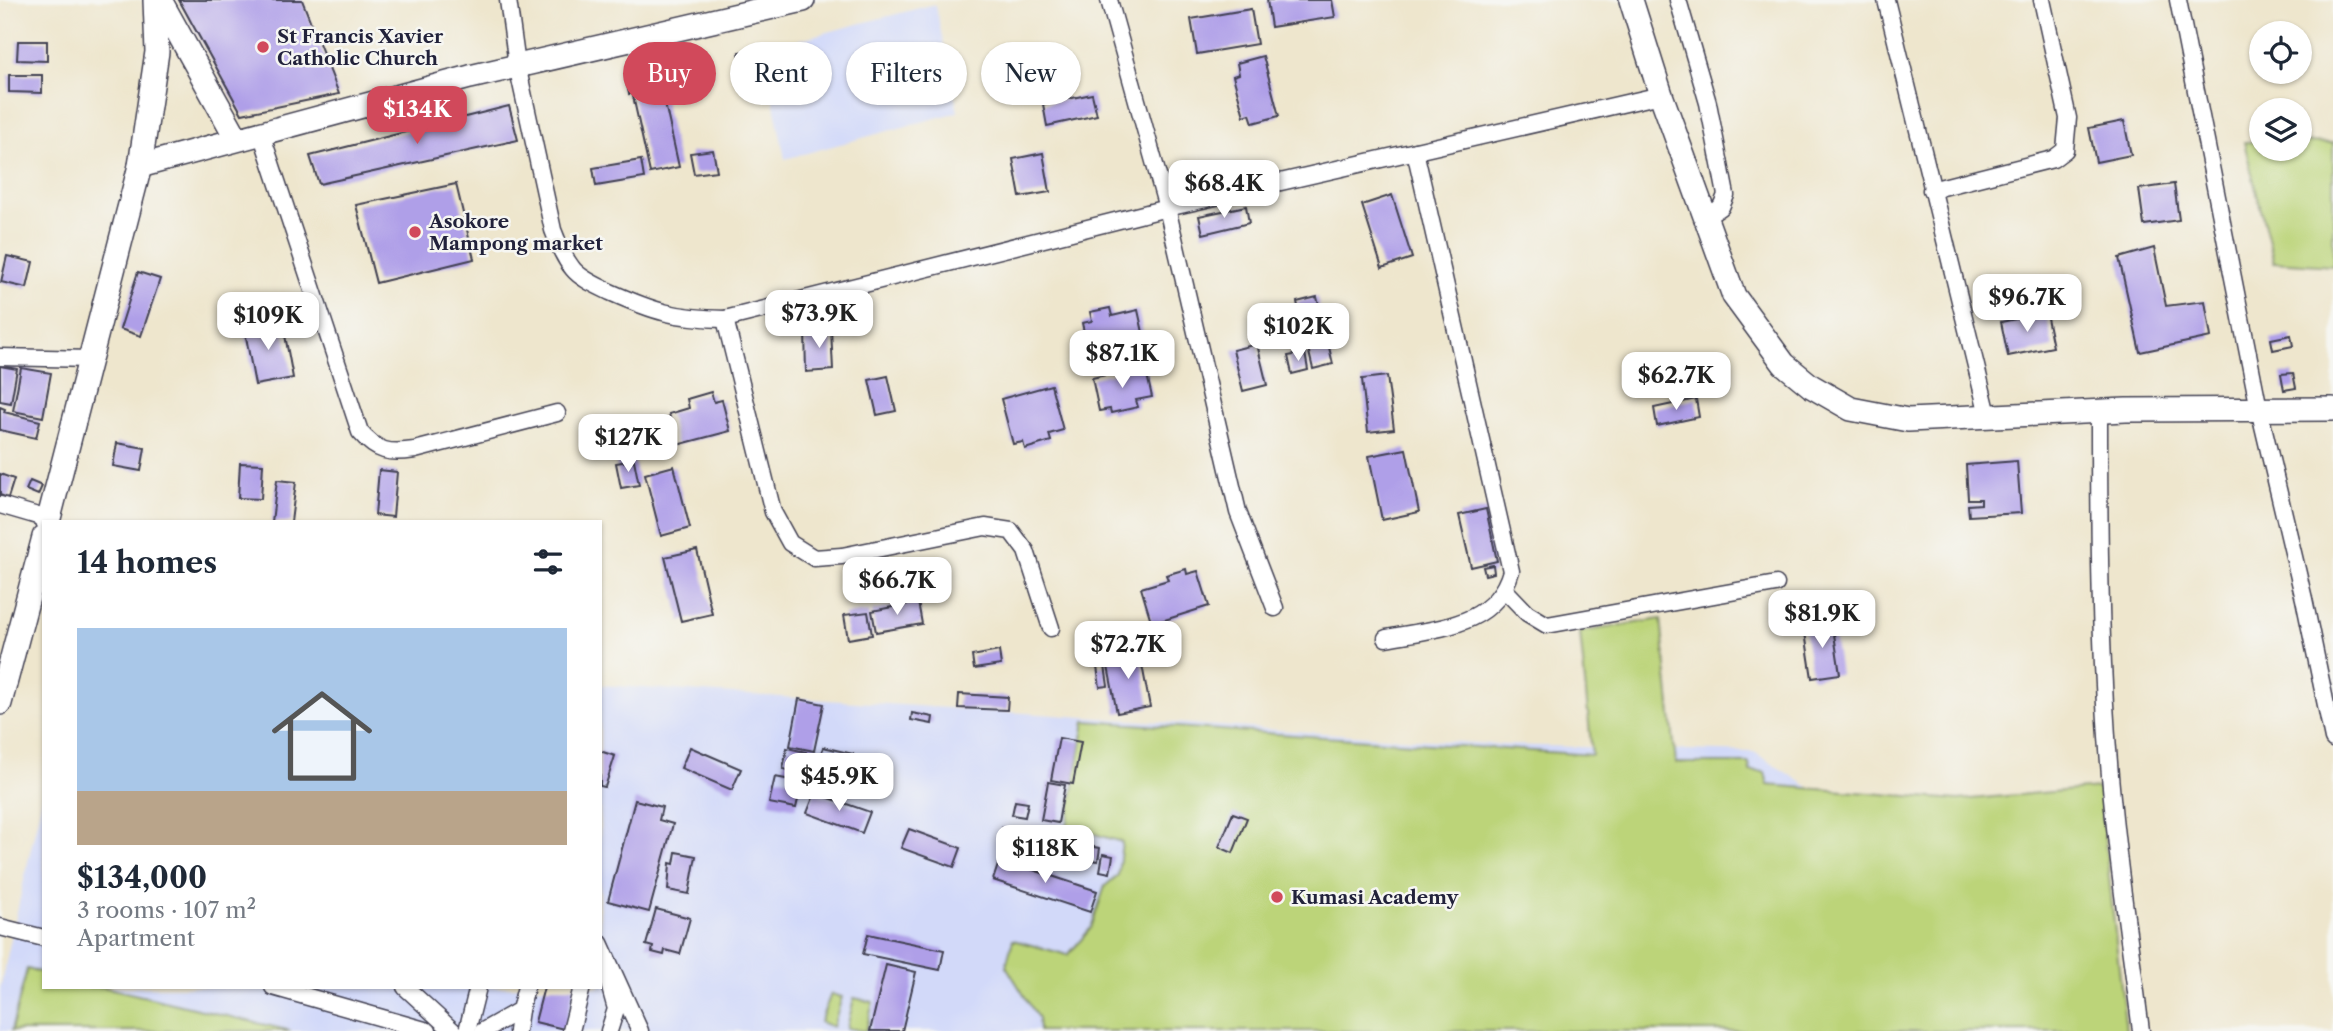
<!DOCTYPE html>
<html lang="en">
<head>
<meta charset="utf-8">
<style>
	:root { --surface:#fff; --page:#f2f2f3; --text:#1f2937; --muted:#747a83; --accent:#d1495b }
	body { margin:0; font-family:"Libre Caslon Text",serif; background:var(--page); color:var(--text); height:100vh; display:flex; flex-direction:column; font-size:26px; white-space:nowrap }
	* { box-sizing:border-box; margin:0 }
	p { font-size:23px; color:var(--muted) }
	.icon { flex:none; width:38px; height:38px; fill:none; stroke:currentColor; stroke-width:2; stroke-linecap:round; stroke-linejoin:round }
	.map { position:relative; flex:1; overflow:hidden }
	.panel { position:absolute; left:42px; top:520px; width:560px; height:469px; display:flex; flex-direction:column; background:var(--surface); border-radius:0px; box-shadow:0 2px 5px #0004 }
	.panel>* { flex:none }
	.top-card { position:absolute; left:623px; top:42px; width:665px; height:63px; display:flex; gap:14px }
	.tools { position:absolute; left:2249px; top:21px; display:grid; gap:14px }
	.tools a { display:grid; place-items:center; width:63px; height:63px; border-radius:50%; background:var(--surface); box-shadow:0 2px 5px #0004; font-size:35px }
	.price { position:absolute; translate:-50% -60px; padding:0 16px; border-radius:14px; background:#fff; color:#222; font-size:23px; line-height:46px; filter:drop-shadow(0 2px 4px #0008) }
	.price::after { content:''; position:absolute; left:50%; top:42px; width:21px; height:16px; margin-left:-10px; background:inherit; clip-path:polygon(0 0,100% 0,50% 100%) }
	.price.current { background:var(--accent); color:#fff }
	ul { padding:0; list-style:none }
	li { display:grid; align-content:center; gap:14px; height:371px; padding:0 35px }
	li span { display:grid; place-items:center; height:217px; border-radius:0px; color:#555 }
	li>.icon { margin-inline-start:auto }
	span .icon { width:126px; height:126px; fill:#fffc; stroke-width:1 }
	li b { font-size:30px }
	h2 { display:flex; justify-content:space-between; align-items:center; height:84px; padding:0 35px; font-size:30px }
	.tag { padding:0 24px; border-radius:32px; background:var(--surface); box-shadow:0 2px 5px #0004; font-size:24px; line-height:63px }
	.tag.current { background:var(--accent); color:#fff }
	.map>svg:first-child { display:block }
	.built { fill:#d2d9f9 }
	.green { fill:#bcd479; stroke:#6f7b5a; stroke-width:2 }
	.building { fill:#af9fe8 }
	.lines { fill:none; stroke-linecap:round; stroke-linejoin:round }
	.street-casing { stroke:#413f51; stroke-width:19 }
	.secondary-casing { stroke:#413f51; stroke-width:26 }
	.street { stroke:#fff; stroke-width:16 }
	.secondary { stroke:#fff; stroke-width:23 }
	.poi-dot { fill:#d1495b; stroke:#f6f6f2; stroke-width:2.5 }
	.labels { text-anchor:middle; stroke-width:5; stroke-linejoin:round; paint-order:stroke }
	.poi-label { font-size:19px; font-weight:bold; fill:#22223b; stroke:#f6f6f2; text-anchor:start }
</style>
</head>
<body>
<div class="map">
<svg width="2333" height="1031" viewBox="0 0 2333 1031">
	<rect width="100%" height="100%" fill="#f6f6f2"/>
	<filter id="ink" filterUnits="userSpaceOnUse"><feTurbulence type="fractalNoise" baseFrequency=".0143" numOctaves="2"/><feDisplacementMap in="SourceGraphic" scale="14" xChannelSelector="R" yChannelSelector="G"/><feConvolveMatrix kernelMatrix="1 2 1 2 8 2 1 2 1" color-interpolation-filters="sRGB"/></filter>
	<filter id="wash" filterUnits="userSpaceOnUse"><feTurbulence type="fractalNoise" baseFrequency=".00686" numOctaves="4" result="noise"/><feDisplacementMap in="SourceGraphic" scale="28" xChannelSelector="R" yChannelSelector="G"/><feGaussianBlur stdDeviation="1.57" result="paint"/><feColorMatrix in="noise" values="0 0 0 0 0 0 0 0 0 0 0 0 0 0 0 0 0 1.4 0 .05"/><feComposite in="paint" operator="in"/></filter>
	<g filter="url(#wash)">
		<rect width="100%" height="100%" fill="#eee6cd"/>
		<g class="built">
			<polygon points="935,4 958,112 785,159 763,49"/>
			<polygon points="600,685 1505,745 1754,752 1820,794 1965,1031 0,1031 0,989 44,789 44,987 600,987"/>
		</g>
		<g class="green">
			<polygon points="2244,142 2261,142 2261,149 2300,149 2300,142 2333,143 2333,266 2274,262"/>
			<polygon points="1661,619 1676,763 1749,763 1750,771 1765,772 1768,785 1958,800 2099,788 2126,1031 1039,1031 1038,1018 1006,966 1013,940 1068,955 1091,928 1105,886 1118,875 1122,842 1067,826 1085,721 1592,755 1580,632"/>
			<polygon points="27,969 44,973 44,987 104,987 291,1031 11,1031"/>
			<polygon points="831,994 842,997 833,1027 820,1022"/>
			<polygon points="854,998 873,1002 866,1031 847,1028"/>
		</g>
		<g id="blocks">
			<g class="building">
				<polygon points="179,0 302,0 339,94 242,114"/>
				<polygon points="1267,0 1332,0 1335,17 1271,27"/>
				<polygon points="1251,9 1257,44 1197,54 1191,19"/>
				<polygon points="18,41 47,41 47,61 17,60"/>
				<polygon points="751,50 752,63 741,64 739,52"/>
				<polygon points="1263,56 1279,116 1253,123 1250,114 1244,116 1233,76 1239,74 1237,63"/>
				<polygon points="669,65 675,86 629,94 625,75"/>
				<polygon points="9,75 42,75 42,93 9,92"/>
				<polygon points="662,90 679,167 650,173 633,96"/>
				<polygon points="1092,94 1097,115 1047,126 1043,104"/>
				<polygon points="509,106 518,140 319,184 310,156"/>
				<polygon points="2124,121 2131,155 2096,162 2089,128"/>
				<polygon points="713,150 717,171 694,174 690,153"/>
				<polygon points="1043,153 1050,192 1020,197 1013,159"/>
				<polygon points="641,160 644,178 596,186 593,168"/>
				<polygon points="456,184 474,259 376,283 356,205"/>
				<polygon points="2174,184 2179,220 2144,225 2139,189"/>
				<polygon points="1392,195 1412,258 1382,268 1362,205"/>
				<polygon points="1246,206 1249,223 1203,234 1199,216"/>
				<polygon points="2154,248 2166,306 2205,301 2211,337 2140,352 2119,258"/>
				<polygon points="7,256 33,262 27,288 1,282"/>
				<polygon points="138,272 160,279 141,336 120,329"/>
				<polygon points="1317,297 1333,364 1313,369 1297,302"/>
				<polygon points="1110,308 1112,316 1138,310 1146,346 1090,359 1082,323 1092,321 1090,312"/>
				<polygon points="2046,313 2053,347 2008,356 2001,322"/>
				<polygon points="282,319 293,378 255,385 244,326"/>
				<polygon points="831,329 833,370 806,372 805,330"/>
				<polygon points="2291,335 2293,346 2273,350 2271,339"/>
				<polygon points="1257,344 1267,385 1243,391 1233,350"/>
				<polygon points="1305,353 1308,370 1292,374 1288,356"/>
				<polygon points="0,366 17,369 11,403 0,401"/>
				<polygon points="1145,366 1152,397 1136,400 1138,407 1111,413 1110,409 1099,411 1092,378"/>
				<polygon points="21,368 51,373 43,417 13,411"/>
				<polygon points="2293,373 2296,388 2284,390 2281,374"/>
				<polygon points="888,376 896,411 877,415 869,380"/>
				<polygon points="1387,376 1394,429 1368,432 1362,379"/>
				<polygon points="1051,385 1063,430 1049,434 1051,441 1025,449 1023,442 1013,444 1001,399"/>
				<polygon points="711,392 714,402 722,400 730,431 677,445 669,414 689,408 687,399"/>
				<polygon points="1696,399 1699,417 1657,426 1654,408"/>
				<polygon points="0,407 5,409 4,412 40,421 36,438 0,430"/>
				<polygon points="117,443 145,448 141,471 113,466"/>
				<polygon points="1406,449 1419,512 1382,520 1369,456"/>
				<polygon points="634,460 639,485 621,488 616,463"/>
				<polygon points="2017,461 2021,513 1969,516 1968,505 1981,504 1981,499 1968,499 1966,465"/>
				<polygon points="240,463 263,464 261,499 238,498"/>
				<polygon points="674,466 690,528 661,536 645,474"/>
				<polygon points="379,470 397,472 393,517 375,515"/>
				<polygon points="0,474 14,479 8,498 0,495"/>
				<polygon points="277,480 296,482 291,522 272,522"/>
				<polygon points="30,481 42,486 38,495 26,490"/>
				<polygon points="1486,509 1497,561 1471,567 1459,515"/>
				<polygon points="697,550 712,614 681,621 665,557"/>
				<polygon points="1493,565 1494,573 1485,575 1483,567"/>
				<polygon points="1186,569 1187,574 1198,571 1209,606 1152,624 1141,588 1168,580 1166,575"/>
				<polygon points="918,602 922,624 876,632 872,611"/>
				<polygon points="868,612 872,635 848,639 844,615"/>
				<polygon points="1832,621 1840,674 1812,678 1804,626"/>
				<polygon points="1139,649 1150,707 1117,713 1106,656"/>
				<polygon points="999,651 1001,665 974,669 972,656"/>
				<polygon points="1105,666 1108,686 1100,687 1097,667"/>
				<polygon points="959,694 1008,697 1007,710 958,708"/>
				<polygon points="799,699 824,704 814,751 790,746"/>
				<polygon points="912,713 933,717 932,724 911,720"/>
				<polygon points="1059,738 1081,742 1073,784 1051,780"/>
				<polygon points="690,747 741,769 732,790 681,768"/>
				<polygon points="823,747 853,754 849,774 819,767"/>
				<polygon points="787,748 806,752 802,773 783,769"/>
				<polygon points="600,751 615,756 605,787 600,786"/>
				<polygon points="775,777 802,782 796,808 769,803"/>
				<polygon points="1048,782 1065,785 1058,823 1041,820"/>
				<polygon points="815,793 870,812 862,833 807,813"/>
				<polygon points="635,800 662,807 659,820 673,824 649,912 608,901"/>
				<polygon points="1015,801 1028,803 1025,817 1012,815"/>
				<polygon points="1233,813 1247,818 1233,853 1219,847"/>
				<polygon points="1002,828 1028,833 1026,845 999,840"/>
				<polygon points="909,829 961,848 954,867 901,848"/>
				<polygon points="1061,837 1073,839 1071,848 1060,846"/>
				<polygon points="1077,844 1100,848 1098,861 1075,857"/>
				<polygon points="1036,846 1046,848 1044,858 1034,856"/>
				<polygon points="676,852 696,856 689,894 668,890 670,863 674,864"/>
				<polygon points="1103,854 1113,856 1110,873 1100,871"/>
				<polygon points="1000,859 1097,891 1090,912 993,880"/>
				<polygon points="656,909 690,918 680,954 665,950 664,955 652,952 653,947 646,945"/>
				<polygon points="868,934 944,950 940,970 863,954"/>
				<polygon points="886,965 916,972 902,1031 870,1031"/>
				<polygon points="544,987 574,987 564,1029 535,1022"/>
			</g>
		</g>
	</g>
	<g filter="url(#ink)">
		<use href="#blocks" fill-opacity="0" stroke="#413f51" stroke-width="2"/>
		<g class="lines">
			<g class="street-casing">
				<g id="street">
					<path d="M 508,0 L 517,65 L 553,230 C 558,243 563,257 573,269 C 581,279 598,286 610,292 C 655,312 675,318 725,319 L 1167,208 L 1661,95"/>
					<polyline points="1109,0 1167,208 1238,512 1275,608"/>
					<polyline points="1678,0 1708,103 1726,195 1721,207 1706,217"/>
					<polyline points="1886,0 1989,419"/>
					<polyline points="2178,0 2259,409 2304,599 2333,739"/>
					<path d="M 261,133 L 360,432 C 377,452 389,454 415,450 L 557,413"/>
					<polyline points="1931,190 2053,159 2065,150 2068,118 2042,0"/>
					<polyline points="725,319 773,512 790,543 814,558 842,556 985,527 1011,531 1026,551 1051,628"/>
					<polyline points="0,357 91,359"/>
					<path d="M 2099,412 C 2099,554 2100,696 2116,836 C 2123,901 2133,966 2141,1031"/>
					<polyline points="0,505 48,519"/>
					<polyline points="1505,590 1527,613 1547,625 1776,584"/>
					<path d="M 1386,638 C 1435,628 1495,628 1511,571 L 1415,151"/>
					<polyline points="0,927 44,938"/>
					<polyline points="600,943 640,1031"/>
					<polyline points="606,973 616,1009 609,1031"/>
					<polyline points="273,987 428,1031"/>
					<polyline points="405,987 453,1031"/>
					<polyline points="467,1031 478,987"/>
					<polyline points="483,1031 520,1010 526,987"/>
					<polyline points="517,1031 520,1010"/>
					<polyline points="571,1031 582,987"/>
				</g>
			</g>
			<g class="secondary-casing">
				<g id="secondary">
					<polyline points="160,0 237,139"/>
					<polyline points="1631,0 1661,95 1734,296 1784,364 1811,386 1851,409 1908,420 2126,410 2333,409"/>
					<polyline points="140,166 470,77 803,0"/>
					<polyline points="48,522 140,166 157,52 155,0"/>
					<polyline points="0,703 44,537"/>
				</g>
			</g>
			<use href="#street" class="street"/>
			<use href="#secondary" class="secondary"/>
		</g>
	</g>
	<g class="poi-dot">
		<circle cx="263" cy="47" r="7"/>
		<circle cx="415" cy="232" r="7"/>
		<circle cx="1277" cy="897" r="7"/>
	</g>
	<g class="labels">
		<g class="poi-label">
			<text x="277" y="43">St Francis Xavier<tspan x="277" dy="22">Catholic Church</tspan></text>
			<text x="429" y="228">Asokore<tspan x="429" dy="22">Mampong market</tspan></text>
			<text x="1291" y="904">Kumasi Academy</text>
		</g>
	</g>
</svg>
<div class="tools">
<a><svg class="icon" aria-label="locate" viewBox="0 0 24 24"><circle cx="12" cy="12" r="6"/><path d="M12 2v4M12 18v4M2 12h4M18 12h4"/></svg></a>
<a><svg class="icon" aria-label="layers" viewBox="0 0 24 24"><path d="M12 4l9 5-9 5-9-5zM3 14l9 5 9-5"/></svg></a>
</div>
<b class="price current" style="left:417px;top:146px">$134K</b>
<b class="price" style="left:1224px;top:220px">$68.4K</b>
<b class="price" style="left:2027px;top:334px">$96.7K</b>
<b class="price" style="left:819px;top:350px">$73.9K</b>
<b class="price" style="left:268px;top:352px">$109K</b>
<b class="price" style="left:1298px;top:363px">$102K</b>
<b class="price" style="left:1122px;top:390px">$87.1K</b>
<b class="price" style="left:1676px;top:412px">$62.7K</b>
<b class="price" style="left:628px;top:474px">$127K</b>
<b class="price" style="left:897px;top:617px">$66.7K</b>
<b class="price" style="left:1822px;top:650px">$81.9K</b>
<b class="price" style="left:1128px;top:681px">$72.7K</b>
<b class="price" style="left:839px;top:813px">$45.9K</b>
<b class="price" style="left:1045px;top:885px">$118K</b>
<div class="top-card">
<a class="tag current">Buy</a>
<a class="tag">Rent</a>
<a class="tag">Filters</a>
<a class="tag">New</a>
</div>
<section class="panel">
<h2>14 homes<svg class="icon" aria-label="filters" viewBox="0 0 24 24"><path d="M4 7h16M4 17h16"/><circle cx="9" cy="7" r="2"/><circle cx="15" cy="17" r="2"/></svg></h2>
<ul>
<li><span style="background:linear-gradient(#a9c7e8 75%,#b9a48a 0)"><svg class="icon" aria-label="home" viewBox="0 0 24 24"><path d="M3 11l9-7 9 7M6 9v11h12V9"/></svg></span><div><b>$134,000</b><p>3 rooms · 107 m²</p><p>Apartment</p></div></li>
</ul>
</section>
</div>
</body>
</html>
